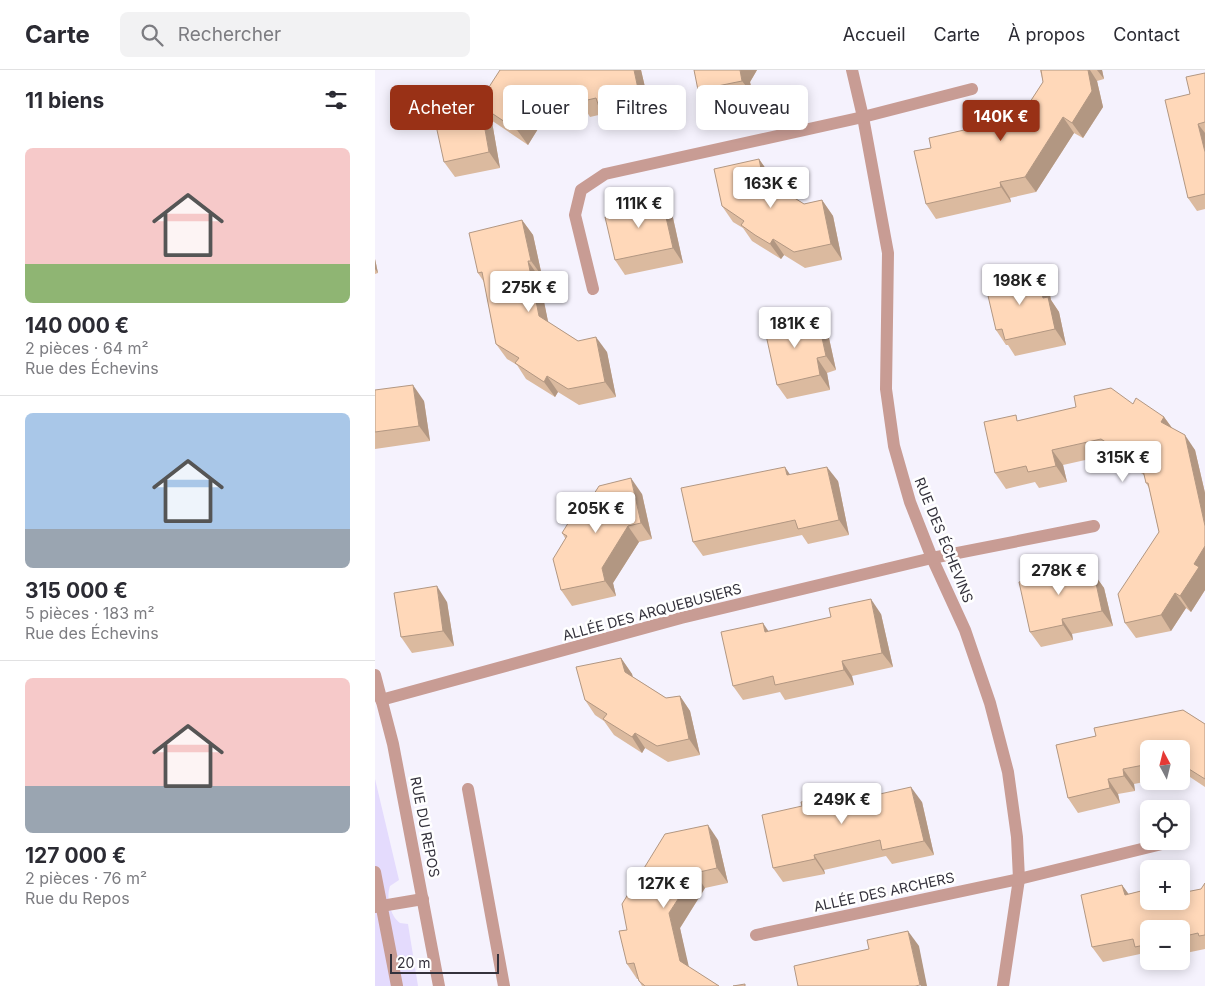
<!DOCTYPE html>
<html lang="fr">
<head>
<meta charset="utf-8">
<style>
	:root { --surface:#fff; --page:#f2f2f3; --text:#2b2b33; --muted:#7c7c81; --line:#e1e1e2; --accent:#993116 }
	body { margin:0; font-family:Inter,sans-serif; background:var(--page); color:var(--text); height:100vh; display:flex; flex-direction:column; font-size:19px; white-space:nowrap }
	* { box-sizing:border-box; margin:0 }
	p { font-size:16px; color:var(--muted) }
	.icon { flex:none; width:28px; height:28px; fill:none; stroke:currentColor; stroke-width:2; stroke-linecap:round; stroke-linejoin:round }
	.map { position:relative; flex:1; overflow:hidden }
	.panel { display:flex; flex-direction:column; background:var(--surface); width:375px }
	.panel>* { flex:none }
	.guide { position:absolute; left:15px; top:15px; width:475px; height:45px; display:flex; gap:10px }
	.needle { width:32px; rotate:353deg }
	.buttons { position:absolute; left:765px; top:670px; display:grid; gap:10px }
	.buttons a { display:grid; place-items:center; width:50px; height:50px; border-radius:8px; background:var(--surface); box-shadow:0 2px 12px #0003; font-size:25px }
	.scale { position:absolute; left:15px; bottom:12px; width:109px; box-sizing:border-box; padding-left:5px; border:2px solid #34323c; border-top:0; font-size:14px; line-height:18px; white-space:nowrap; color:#34323c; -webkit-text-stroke:4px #fff; paint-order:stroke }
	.price { position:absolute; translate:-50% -42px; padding:0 11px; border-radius:5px; background:#fff; color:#222; font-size:16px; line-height:32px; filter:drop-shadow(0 1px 2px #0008) }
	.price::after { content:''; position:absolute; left:50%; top:30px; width:15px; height:11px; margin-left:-8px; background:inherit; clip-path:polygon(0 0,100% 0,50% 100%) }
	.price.current { background:var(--accent); color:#fff }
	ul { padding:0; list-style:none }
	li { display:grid; align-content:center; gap:10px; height:265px; padding:0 25px }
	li+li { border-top:1px solid var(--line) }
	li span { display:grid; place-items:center; height:155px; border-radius:8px; color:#555 }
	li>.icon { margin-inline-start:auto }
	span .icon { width:90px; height:90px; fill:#fffc; stroke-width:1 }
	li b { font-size:21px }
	h2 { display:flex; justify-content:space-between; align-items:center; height:60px; padding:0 25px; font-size:21px }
	.tag { padding:0 18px; border-radius:8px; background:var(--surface); box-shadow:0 2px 12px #0003; font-size:18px; line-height:45px }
	.tag.current { background:var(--accent); color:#fff }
	header { display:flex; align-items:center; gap:30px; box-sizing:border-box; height:70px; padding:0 25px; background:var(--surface); border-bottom:1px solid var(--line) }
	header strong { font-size:24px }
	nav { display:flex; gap:28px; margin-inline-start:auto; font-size:18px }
	.search { width:350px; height:45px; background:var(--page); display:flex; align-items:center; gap:12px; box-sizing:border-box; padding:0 18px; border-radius:8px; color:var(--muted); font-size:19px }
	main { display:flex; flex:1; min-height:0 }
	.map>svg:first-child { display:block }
	.green { fill:#e4dbfd }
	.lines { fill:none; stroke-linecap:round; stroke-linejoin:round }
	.minor { stroke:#c89c94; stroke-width:12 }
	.wall { fill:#dbba9f }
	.shaded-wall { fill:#b29782 }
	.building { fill:#ffd8b9; stroke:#b29782 }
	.labels { text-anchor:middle; stroke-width:5; stroke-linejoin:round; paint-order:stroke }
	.street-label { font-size:14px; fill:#34323c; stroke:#fff }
</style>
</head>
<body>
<header>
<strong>Carte</strong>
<div class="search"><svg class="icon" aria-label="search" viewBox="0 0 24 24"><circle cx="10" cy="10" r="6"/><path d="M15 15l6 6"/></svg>Rechercher</div>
<nav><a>Accueil</a><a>Carte</a><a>À propos</a><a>Contact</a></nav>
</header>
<main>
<section class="panel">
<h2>11 biens<svg class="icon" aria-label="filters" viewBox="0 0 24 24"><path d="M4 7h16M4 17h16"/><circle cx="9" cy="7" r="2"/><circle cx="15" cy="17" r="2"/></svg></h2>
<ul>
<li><span style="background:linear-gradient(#f6c9c9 75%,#8fb573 0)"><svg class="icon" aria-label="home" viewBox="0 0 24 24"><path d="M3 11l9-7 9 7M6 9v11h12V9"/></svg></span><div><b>140 000 €</b><p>2 pièces · 64 m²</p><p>Rue des Échevins</p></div></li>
<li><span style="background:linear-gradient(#a9c7e8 75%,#9aa5b1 0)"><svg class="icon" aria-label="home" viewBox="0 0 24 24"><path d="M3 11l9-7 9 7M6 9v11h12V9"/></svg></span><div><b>315 000 €</b><p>5 pièces · 183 m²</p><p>Rue des Échevins</p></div></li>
<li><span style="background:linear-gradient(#f6c9c9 70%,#9aa5b1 0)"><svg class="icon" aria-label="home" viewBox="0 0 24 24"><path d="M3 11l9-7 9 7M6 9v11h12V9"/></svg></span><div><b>127 000 €</b><p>2 pièces · 76 m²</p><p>Rue du Repos</p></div></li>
</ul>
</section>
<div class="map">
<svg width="830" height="916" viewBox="0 0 830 916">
	<rect width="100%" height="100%" fill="#f5f2fd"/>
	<path class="green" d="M 0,709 L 24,810 L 15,816 C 11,827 15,846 25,853 L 33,854 L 43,916 L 0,916 Z"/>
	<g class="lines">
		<g class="minor">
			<polyline points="477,0 488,47 513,183 511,319 519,376 535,432 557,488 590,560 615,633 633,702 642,767 644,809 628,916"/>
			<polyline points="218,219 200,145 206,120 230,104 488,47 597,19"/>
			<polyline points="0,605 18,674 64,916"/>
			<polyline points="6,630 306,548 557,488 719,456"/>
			<polyline points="93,719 129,916"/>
			<polyline points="0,802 22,916"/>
			<polyline points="0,837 48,829"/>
			<polyline points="381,865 644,809 791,773"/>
		</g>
	</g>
	<g class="wall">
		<polygon points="125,0 266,0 276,43 234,52 228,44 215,47 212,42 166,54 153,75 116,50 117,52 125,98 80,107 69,92 104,35"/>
		<polygon points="319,0 382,0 375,12 378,25 334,35 323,20"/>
		<polygon points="665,0 727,0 729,9 722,11 728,37 708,68 699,63 661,122 635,128 636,132 561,149 551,134 556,78 640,55 668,12"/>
		<polygon points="830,3 830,139 822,141 813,128 815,24"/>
		<polygon points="384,89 395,105 397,113 429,134 447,130 458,146 467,190 430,198 409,185 406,189 377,171 368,158 358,152 347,136"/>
		<polygon points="296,139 308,193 250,205 240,190 247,144"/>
		<polygon points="147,150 158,165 167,206 164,207 173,252 203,271 232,282 241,327 204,335 183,322 180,327 151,309 142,295 132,289 121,274 109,212 103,203"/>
		<polygon points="0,189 3,203 0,204"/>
		<polygon points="673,216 676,230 684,242 691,275 640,286 633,275 631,275 621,260"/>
		<polygon points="452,259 461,300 452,303 455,320 412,329 402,315"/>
		<polygon points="0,320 49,331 55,371 0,379"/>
		<polygon points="758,334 789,347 797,358 820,380 830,423 830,520 816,542 811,538 796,561 761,568 750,553 784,462 774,418 771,413 769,405 737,384 688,395 692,412 664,418 660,412 631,419 620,403 645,350"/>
		<polygon points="415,405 463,411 474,465 433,474 427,465 328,486 318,472"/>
		<polygon points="267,424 277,469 264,472 238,513 241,526 197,536 186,520 190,468 187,463 210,438"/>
		<polygon points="702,492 711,505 719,504 729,518 738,556 697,564 698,570 666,577 655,562 656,509"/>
		<polygon points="72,532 79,576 37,583 26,567"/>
		<polygon points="506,544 518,597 477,606 479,615 410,630 405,622 368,630 358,616 394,561"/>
		<polygon points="246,588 257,604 258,607 291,628 305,626 315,641 325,685 293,692 270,678 267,683 239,665 229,651 220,645 210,630"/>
		<polygon points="808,640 830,654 830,717 809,703 806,704 806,679 774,679 774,711 759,714 760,721 743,724 745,733 703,743 693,728 681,675 721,666 719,658"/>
		<polygon points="495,717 500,725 547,732 559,785 517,794 511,786 449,800 450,804 408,812 398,798 427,736"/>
		<polygon points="343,770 353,813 330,818 305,858 313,897 344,916 267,916 263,909 262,909 252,894"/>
		<polygon points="830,813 830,879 806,884 806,859 774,859 774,891 770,892 765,884 728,892 717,877 747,815 753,824 766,821 773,830 826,819"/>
	</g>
	<g class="shaded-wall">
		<polygon points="259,0 266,0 276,43 265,28"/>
		<polygon points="365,0 382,0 375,12 378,25 367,11"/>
		<polygon points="713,0 715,0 722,11 728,37 708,68 697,53"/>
		<polygon points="722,0 727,0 729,9"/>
		<polygon points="106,37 117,52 125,98 114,82"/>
		<polygon points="155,39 166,54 153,75 142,60"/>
		<polygon points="688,47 699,63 661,122 650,107"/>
		<polygon points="823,54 830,63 830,82"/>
		<polygon points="384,89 395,105 399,123 388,108"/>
		<polygon points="625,112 635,128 636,132 626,117"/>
		<polygon points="286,125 296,139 308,193 298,178"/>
		<polygon points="447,130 458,146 467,190 456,174"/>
		<polygon points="147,150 158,165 167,206 156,191"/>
		<polygon points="398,169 409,185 406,189 395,174"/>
		<polygon points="0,189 3,203 0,199"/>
		<polygon points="153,191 164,207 175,261 164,246"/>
		<polygon points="662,201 673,216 676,230 684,242 691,275 680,259 668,228"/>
		<polygon points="442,245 452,259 461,300 451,286"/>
		<polygon points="221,267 232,282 241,327 230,312"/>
		<polygon points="442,288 452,303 455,320 445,305"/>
		<polygon points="172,306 183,322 180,327 169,312"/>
		<polygon points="38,315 49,331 55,371 44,356"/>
		<polygon points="789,347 800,362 786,352"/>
		<polygon points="810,365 820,380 830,423 830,456"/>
		<polygon points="677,380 688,395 692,412 681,396"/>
		<polygon points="410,397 420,412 412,405"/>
		<polygon points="452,397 463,411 474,465 464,450"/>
		<polygon points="256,408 267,424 277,469 266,453"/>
		<polygon points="253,456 264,472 238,513 241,526 230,511 227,498"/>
		<polygon points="830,476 830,520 816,542 805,526 819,494"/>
		<polygon points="702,492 713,507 706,506"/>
		<polygon points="719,504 729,518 738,556 727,541"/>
		<polygon points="62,516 72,532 79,576 68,561"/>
		<polygon points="800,523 811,538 796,561 786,545"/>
		<polygon points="496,529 506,544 518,597 507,583"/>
		<polygon points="687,549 697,564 698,570 688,555"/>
		<polygon points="388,553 398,568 390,562"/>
		<polygon points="246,588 257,604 260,617 250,602"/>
		<polygon points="467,591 477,606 479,615 469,600"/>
		<polygon points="305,626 315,641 325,685 314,669"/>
		<polygon points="260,663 270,678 267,683 257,667"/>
		<polygon points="748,699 759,714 760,721 749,706"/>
		<polygon points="733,709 743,724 745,733 735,718"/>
		<polygon points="495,717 505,732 496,726"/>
		<polygon points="536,717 547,732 559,785 549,771"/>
		<polygon points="333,755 343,770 353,813 342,798"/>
		<polygon points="439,785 449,800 450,804 440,789"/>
		<polygon points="320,803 330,818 305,858 316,906 305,891 294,843"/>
		<polygon points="747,815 758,830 750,825"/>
		<polygon points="766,821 777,836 769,831"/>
		<polygon points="533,861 544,876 552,916 546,916 545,915"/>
	</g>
	<g class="building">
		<polygon points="125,0 259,0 265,28 224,37 221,28 204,32 203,26 155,39 142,60 103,34"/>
		<polygon points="319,0 365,0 367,11 323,20"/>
		<polygon points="666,0 713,0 717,21 697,53 688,47 650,107 625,112 626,117 551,134 539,81 556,78 554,68 633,50 640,55 668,12"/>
		<polygon points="830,3 830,52 823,54 830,82 830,124 813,128 790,30 815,24 811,7"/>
		<polygon points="85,23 106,37 114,82 69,92 62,60"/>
		<polygon points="384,89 388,108 429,134 447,130 456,174 419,182 398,169 395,174 380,165 366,155 369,151 347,136 339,99"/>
		<polygon points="286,125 298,178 240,190 230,147 247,144 245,134"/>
		<polygon points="147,150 156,191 153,191 164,246 203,271 221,267 230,312 193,319 172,306 169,312 140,293 144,288 121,274 107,202 103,203 94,163"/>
		<polygon points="662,201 668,228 673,227 680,259 630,270 627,259 621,260 610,213"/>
		<polygon points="442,245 451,286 442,288 445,305 402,315 389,256"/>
		<polygon points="38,315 44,356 0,362 0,320"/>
		<polygon points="736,318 758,334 761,328 789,347 786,352 810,365 830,456 830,476 819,494 824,497 805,526 800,523 786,545 750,553 743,524 784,462 773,413 771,413 767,396 726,369 677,380 681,396 653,402 651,396 620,403 609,352 641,345 642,351 701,337 699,326"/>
		<polygon points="410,397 412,405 452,397 464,450 423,459 420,450 318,472 306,418"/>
		<polygon points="256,408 266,453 253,456 227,498 230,511 186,520 178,489 192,466 187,463 205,434 210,438 224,416"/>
		<polygon points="702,492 706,506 719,504 727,541 687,549 688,555 655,562 644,512 656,509 655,502"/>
		<polygon points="62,516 68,561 26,567 19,523"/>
		<polygon points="496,529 507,583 467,591 469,600 400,615 398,606 358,616 346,562 388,553 390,562 456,547 454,538"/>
		<polygon points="246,588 250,602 291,628 305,626 314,669 282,676 260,663 257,667 228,649 232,644 210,630 201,597"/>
		<polygon points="808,640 830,654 830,709 806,694 806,679 774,679 774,694 748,699 749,706 733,709 735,718 693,728 681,675 721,666 719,658"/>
		<polygon points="495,717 496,726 536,717 549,771 507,780 505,770 439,785 440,789 398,798 387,745 427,736 426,732"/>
		<polygon points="333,755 342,798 320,803 294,843 305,891 344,916 270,916 264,911 259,893 252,894 244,861 252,860 247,834 290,764"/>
		<polygon points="830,813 830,865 824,866 823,863 806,867 806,859 774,859 774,874 760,877 758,869 717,877 706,825 747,815 750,825 766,821 769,831 774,830 774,831 806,831 806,823 826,819"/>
		<polygon points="533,861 545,915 540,916 423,916 419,896 494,879 492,870"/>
		<polygon points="370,914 370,916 358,916"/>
	</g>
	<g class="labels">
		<g class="street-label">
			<text transform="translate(569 470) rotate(68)" y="5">RUE DES ÉCHEVINS</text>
			<text transform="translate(277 542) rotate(-15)" y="5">ALLÉE DES ARQUEBUSIERS</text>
			<text transform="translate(50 757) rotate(79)" y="5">RUE DU REPOS</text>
			<text transform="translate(509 822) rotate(-12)" y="5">ALLÉE DES ARCHERS</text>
		</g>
	</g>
</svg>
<div class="buttons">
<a><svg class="needle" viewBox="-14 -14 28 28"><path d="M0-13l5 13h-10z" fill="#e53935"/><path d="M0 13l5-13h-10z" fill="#7c7c81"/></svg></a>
<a><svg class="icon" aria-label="locate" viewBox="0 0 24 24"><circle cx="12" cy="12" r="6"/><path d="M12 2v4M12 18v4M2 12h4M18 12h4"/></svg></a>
<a>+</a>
<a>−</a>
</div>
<div class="scale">20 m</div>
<b class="price current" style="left:626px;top:72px">140K €</b>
<b class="price" style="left:396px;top:139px">163K €</b>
<b class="price" style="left:264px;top:159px">111K €</b>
<b class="price" style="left:645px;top:236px">198K €</b>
<b class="price" style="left:154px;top:243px">275K €</b>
<b class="price" style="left:420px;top:279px">181K €</b>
<b class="price" style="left:748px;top:413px">315K €</b>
<b class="price" style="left:221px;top:464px">205K €</b>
<b class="price" style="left:684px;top:526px">278K €</b>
<b class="price" style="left:467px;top:755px">249K €</b>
<b class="price" style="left:289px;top:839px">127K €</b>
<div class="guide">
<a class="tag current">Acheter</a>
<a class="tag">Louer</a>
<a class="tag">Filtres</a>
<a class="tag">Nouveau</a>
</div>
</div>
</main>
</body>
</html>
